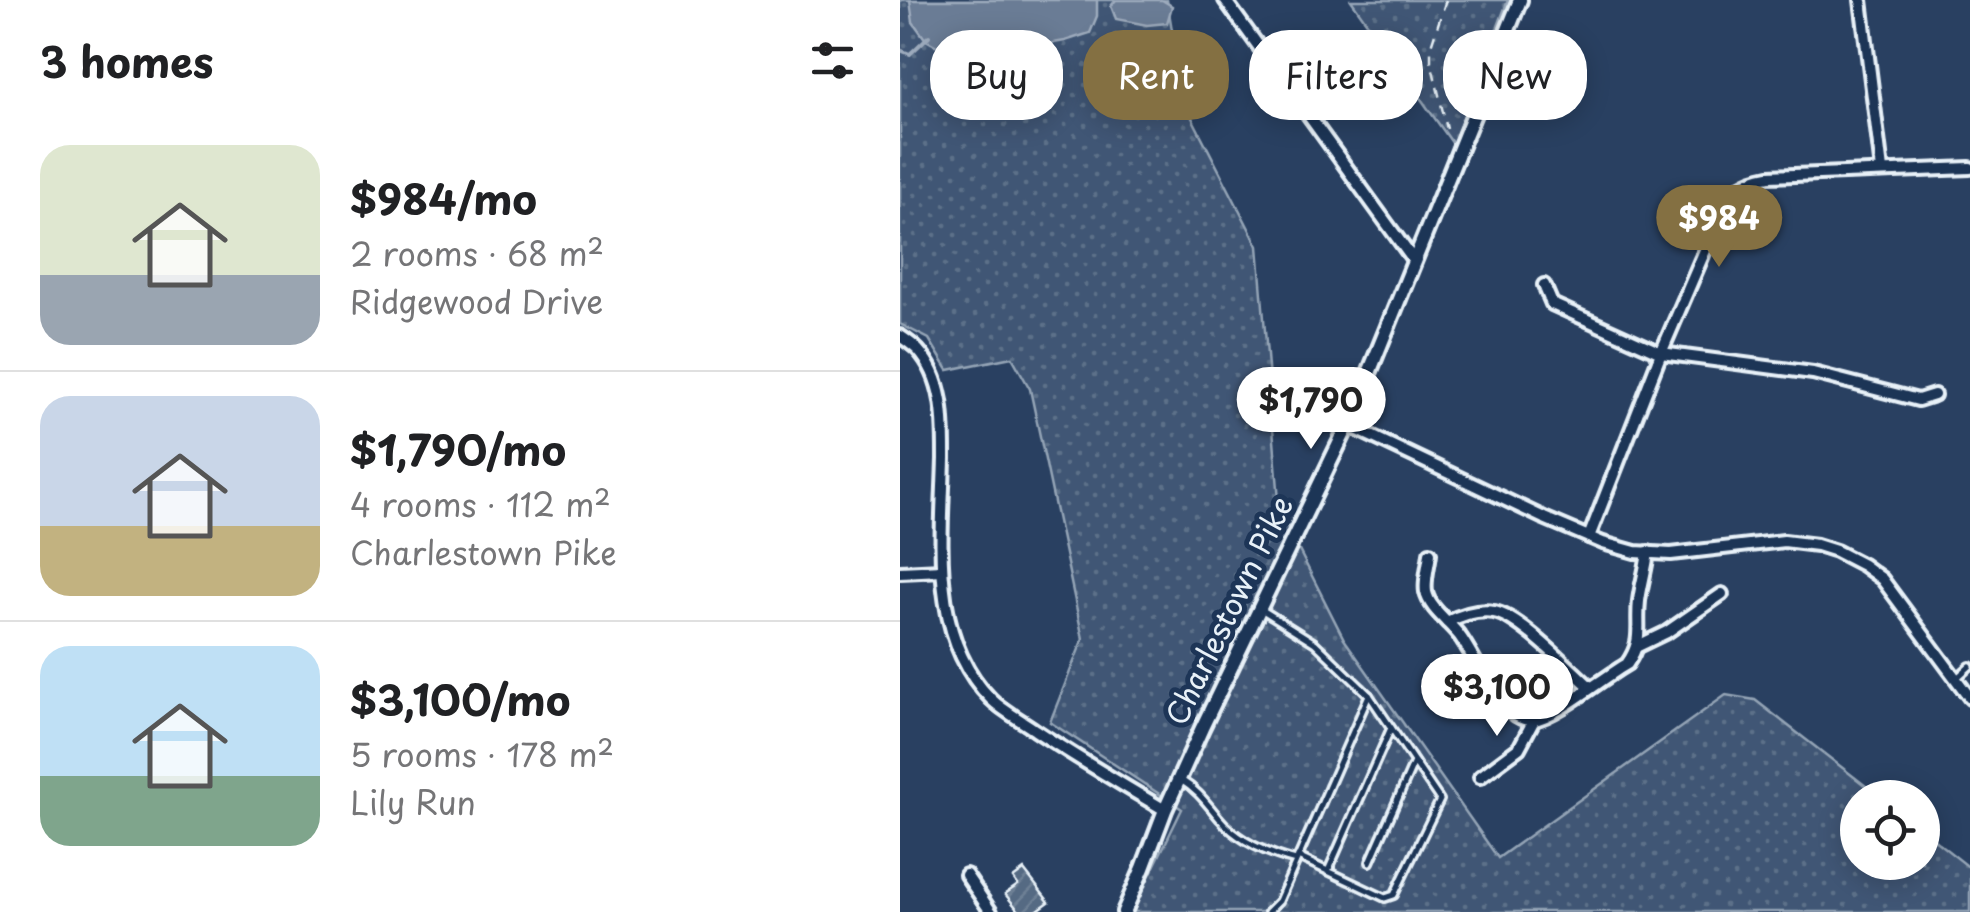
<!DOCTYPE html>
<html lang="en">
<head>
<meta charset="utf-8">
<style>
	:root { --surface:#fff; --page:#f6f6f6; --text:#202124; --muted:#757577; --line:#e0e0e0; --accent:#847042 }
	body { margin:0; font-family:"Playpen Sans",sans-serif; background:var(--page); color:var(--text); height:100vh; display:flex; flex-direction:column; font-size:38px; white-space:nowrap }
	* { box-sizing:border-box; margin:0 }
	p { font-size:32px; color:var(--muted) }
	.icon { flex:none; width:55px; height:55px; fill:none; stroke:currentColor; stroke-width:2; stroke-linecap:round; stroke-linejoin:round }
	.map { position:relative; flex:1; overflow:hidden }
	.sheet { display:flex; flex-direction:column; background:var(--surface); width:900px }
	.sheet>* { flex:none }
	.banner { position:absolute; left:30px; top:30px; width:890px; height:90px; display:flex; gap:20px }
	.fabs { position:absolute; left:940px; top:780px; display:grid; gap:20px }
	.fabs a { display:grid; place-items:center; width:100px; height:100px; border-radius:50%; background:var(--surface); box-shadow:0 5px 25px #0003; font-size:50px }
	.price { position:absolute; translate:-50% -85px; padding:0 22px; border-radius:35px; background:#fff; color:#222; font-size:32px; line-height:65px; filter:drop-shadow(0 2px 5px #0008) }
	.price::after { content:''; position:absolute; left:50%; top:60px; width:30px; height:22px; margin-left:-15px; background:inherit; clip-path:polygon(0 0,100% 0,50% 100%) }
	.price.on { background:var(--accent); color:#fff }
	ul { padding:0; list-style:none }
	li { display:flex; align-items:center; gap:30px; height:250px; padding:0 40px }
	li+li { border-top:2px solid var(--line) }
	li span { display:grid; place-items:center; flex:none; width:280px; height:200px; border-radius:30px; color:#555 }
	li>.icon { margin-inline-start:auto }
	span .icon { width:120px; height:120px; fill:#fffc; stroke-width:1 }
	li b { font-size:42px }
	h2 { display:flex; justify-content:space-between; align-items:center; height:120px; padding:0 40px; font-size:42px }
	.chip { padding:0 35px; border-radius:40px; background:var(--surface); box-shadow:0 5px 25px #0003; font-size:35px; line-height:90px }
	.chip.on { background:var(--accent); color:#fff }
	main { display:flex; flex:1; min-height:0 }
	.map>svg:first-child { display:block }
	.grass { fill:url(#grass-dots); stroke:#94a4b6; stroke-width:2.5 }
	.water { fill:#6b7c95; stroke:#9dabbd; stroke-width:2.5 }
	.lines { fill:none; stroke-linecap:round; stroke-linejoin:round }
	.stream { stroke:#9dabbd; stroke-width:4 }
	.building { fill:url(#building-hatch); stroke:#e8f1f8; stroke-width:2.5 }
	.service-casing { stroke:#e8f1f8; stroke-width:12 }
	.minor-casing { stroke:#e8f1f8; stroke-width:18 }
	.tertiary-casing { stroke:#e8f1f8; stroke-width:20 }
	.path { stroke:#e8f1f8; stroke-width:2.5; stroke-dasharray:10 8; stroke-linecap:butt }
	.service { stroke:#1d3557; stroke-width:5 }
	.minor { stroke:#1d3557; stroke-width:10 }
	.tertiary { stroke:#1d3557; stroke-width:12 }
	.labels { text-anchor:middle; stroke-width:10; stroke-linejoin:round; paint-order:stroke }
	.street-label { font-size:30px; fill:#e8f1f8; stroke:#1d3557 }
</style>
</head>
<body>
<main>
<section class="sheet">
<h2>3 homes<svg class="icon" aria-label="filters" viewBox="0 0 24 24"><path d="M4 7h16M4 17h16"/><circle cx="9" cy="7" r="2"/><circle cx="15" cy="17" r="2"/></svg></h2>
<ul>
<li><span style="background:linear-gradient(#dfe7d0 65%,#9aa5b1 0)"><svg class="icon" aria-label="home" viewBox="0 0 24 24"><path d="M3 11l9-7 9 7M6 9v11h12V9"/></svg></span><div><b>$984/mo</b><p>2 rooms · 68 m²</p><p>Ridgewood Drive</p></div></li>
<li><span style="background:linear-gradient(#c9d6e8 65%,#c2b280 0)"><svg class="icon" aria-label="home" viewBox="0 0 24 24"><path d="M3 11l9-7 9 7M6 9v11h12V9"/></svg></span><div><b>$1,790/mo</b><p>4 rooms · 112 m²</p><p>Charlestown Pike</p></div></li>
<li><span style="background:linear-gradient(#bfe0f5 65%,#7fa58c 0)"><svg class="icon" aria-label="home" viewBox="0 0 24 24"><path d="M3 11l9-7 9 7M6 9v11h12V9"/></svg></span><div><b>$3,100/mo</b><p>5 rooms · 178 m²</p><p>Lily Run</p></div></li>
</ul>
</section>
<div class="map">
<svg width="1070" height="912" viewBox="0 0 1070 912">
	<defs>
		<pattern id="grass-dots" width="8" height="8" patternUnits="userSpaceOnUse" patternTransform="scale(2.5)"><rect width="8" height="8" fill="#415774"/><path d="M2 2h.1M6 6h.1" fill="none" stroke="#5c7089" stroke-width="1.8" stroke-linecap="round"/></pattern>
		<pattern id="building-hatch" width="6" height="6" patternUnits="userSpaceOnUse" patternTransform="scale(2.5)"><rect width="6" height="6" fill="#556a83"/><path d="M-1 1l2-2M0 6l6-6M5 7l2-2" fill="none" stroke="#6d8095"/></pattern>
	</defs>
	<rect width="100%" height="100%" fill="#294061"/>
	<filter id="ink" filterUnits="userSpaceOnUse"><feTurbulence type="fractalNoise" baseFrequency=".01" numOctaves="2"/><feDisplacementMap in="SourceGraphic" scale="20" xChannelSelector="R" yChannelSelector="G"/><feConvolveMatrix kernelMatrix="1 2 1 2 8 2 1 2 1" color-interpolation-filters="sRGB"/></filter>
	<g filter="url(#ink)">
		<g class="grass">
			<polygon points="0,0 267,0 284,102 358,246 380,513 444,639 598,858 826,695 855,700 980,797 958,798 958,862 1022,862 1023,831 1070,868 1070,912 232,912 282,809 150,722 183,639 130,389 112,357 48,370 29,339 0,324"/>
			<polygon points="451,0 608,0 553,144"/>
		</g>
		<g class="water">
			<polygon points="10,0 197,0 197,16 190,33 165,41 130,47 75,48 48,52 26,40 13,22"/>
			<polygon points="216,0 262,0 272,6 267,23 247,25 216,19 211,6"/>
		</g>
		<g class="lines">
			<polyline class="stream" points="0,50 10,54 29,36"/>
		</g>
		<polygon class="building" points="124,870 149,902 135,912 120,912 105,894 118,885 113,878"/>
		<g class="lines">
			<g class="service-casing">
				<g id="service">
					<polyline points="361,609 415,643 469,695 540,800 494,895 485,898 398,857"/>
					<polyline points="1058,677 1070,666"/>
					<path d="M 281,780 C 299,791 307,804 320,819 C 339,842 369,854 396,861"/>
					<polyline points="470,862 514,762"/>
					<polyline points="428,871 491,728"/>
					<polyline points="368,912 379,901 469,695"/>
				</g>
			</g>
			<g class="minor-casing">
				<g id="minor">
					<polyline points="325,0 514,261"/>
					<polyline points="961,0 982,170"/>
					<polyline points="644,285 652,304 761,353 913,373 1018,400 1034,395"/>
					<path d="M 0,336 C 6,340 13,345 18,350 C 45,380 44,422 44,459 C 42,538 29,637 91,699 C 103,711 121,720 135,730 C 177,758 221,784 265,810"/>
					<polyline points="448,425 644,518 703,543 735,552 771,554 884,541 917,545 936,551 963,565 982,579 1070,698"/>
					<path d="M 689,537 L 761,353 L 824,206 C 836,187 847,180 869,176 L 1070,168"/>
					<path d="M 530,553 C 529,564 524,580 526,592 C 529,608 549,622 559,635 C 575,655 601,723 633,720 C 656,717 704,677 727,664 C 744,640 736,627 739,601 C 741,585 746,569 748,552"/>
					<polyline points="0,572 42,570"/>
					<path d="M 547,622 C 561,615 578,609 594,612 C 619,616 670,669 690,687"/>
					<polyline points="738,646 767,632 822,594"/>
					<polyline points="580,777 619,748 634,720"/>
					<polyline points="66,875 91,912"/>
				</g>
			</g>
			<g class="tertiary-casing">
				<polyline id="tertiary" points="224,912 243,868 265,810 302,728 448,425 620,0"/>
			</g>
			<polyline class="path" points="546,0 531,46 531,61 547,129"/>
			<use href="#service" class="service"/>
			<use href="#minor" class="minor"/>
			<use href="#tertiary" class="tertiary"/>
		</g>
	</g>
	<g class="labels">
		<g class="street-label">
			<text transform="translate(330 611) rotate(-64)" y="10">Charlestown Pike</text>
		</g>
	</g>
</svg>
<div class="fabs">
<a><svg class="icon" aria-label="locate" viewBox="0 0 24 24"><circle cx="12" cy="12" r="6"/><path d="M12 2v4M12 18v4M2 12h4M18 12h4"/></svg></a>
</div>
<b class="price on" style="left:819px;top:270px">$984</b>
<b class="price" style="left:411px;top:452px">$1,790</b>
<b class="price" style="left:597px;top:739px">$3,100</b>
<div class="banner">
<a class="chip">Buy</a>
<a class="chip on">Rent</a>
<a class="chip">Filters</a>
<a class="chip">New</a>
</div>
</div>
</main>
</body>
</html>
